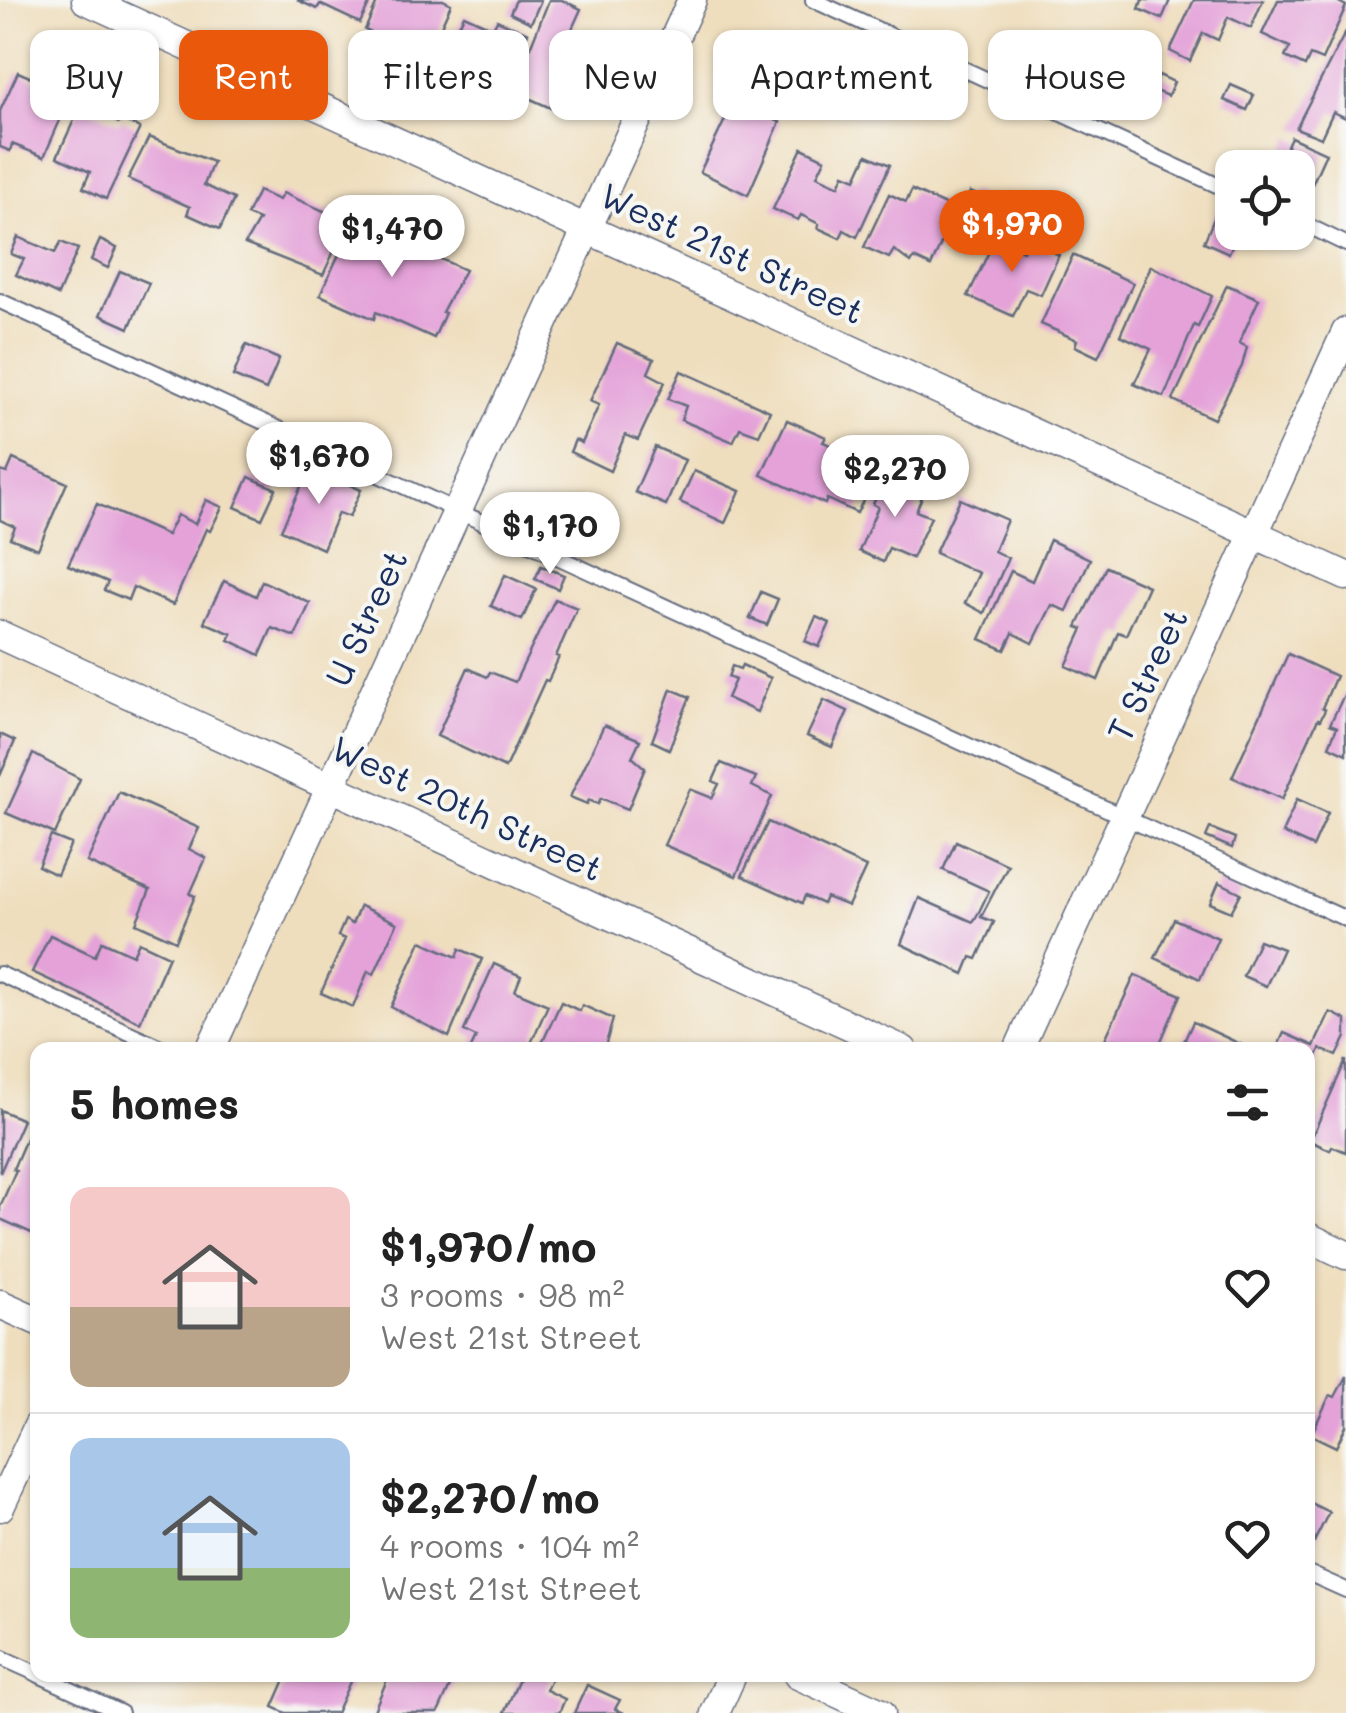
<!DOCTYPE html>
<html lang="en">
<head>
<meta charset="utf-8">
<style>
	:root { --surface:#fff; --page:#f2f2f2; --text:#222; --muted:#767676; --line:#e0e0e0; --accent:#ea580c }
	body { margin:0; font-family:Mali,sans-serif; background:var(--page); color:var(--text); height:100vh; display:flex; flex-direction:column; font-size:38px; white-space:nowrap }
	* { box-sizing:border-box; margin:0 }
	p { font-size:32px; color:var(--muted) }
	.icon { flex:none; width:55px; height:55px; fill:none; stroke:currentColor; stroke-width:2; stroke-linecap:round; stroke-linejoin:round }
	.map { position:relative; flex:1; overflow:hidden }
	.sheet { position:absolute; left:30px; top:1042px; width:1285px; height:640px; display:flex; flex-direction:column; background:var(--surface); border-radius:20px; box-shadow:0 2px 8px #0004 }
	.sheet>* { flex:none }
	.banner { position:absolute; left:30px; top:30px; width:1288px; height:90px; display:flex; gap:20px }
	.controls { position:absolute; left:1215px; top:150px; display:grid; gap:20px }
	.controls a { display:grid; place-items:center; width:100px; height:100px; border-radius:20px; background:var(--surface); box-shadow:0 2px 8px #0004; font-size:50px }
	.price { position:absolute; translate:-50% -85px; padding:0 22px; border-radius:35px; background:#fff; color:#222; font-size:32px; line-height:65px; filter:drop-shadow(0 2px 5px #0008) }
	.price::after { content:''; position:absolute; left:50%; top:60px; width:30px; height:22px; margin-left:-15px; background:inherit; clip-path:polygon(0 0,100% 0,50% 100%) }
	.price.active { background:var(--accent); color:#fff }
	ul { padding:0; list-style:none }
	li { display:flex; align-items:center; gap:30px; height:250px; padding:0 40px }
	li+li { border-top:2px solid var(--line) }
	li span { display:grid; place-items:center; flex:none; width:280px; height:200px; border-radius:20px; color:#555 }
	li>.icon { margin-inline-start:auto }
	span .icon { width:120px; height:120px; fill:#fffc; stroke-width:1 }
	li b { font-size:42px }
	h2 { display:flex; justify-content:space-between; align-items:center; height:120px; padding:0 40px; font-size:42px }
	.chip { padding:0 35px; border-radius:20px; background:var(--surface); box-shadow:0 2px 8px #0004; font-size:35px; line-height:90px }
	.chip.active { background:var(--accent); color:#fff }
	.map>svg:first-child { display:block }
	.building { fill:#e4a2d9 }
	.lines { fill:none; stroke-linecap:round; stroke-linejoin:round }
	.service-casing { stroke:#656c7f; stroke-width:18 }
	.minor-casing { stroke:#656c7f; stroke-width:31 }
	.service { stroke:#fff; stroke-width:14 }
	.minor { stroke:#fff; stroke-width:28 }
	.labels { text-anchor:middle; stroke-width:8; stroke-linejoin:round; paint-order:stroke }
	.street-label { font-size:35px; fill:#1b2f5e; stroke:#f6f6f2 }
</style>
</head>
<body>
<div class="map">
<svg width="1346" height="1713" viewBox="0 0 1346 1713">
	<rect width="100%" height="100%" fill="#f6f6f2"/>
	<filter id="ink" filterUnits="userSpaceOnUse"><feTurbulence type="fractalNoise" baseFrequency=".01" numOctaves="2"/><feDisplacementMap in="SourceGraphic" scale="20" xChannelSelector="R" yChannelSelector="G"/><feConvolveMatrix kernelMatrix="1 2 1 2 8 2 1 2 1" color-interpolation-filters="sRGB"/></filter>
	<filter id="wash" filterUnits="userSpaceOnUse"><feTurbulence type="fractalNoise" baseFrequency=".0048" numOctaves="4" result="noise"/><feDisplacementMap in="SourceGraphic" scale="40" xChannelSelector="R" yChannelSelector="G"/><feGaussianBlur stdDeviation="2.25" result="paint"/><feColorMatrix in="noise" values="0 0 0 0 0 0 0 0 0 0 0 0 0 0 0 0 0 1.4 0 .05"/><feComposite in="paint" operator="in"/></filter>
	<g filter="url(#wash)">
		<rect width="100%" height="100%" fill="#efdebd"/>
		<g id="blocks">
			<g class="building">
				<polygon points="297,0 371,0 360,23 320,4 317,9"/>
				<polygon points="378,0 443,0 451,4 435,40 419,33 413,46 391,36 388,41 365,30"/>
				<polygon points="516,0 541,0 531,23 510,13"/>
				<polygon points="549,0 562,0 581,9 571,31 600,44 592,64 576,57 553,109 513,91"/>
				<polygon points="1142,0 1170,0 1162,19 1139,9"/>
				<polygon points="1194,0 1263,0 1251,28 1228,17 1218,40 1203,33 1190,61 1170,51"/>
				<polygon points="1278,0 1335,0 1346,6 1322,60 1310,55 1305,66 1285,57 1290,47 1262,34"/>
				<polygon points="464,15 493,28 497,20 511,26 488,77 462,66 459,74 440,65"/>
				<polygon points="512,26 528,33 516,61 500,53"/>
				<polygon points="1346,31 1346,118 1333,112 1321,138 1296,128"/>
				<polygon points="1118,52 1152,68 1139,100 1104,84"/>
				<polygon points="759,66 793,82 780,111 772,108 768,117 780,122 748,195 700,172 732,105 740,108"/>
				<polygon points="18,72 71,95 44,157 12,144 10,151 0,147 0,111"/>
				<polygon points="1159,75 1174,82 1168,96 1152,90"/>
				<polygon points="1231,85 1254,95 1247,110 1224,100"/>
				<polygon points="81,105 119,123 121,119 140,128 106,199 83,188 90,172 57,157"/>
				<polygon points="149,137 213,162 204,185 234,199 220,229 187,214 190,207 128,179"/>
				<polygon points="1291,137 1326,153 1310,189 1298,184 1298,168 1277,168"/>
				<polygon points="802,148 825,159 817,176 839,186 844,174 856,179 867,155 890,165 857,237 844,230 840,238 818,228 819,224 801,215 798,220 773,209"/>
				<polygon points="912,190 960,212 970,192 997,204 981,239 948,228 931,266 914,258 911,263 894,250 889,258 864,247 889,194 906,202"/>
				<polygon points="258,191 279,200 283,193 333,215 326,230 340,238 323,275 245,244 259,220 247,215"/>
				<polygon points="1218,209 1232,215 1232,232 1238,232 1229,253 1204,242"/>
				<polygon points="355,220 465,270 442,312 445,313 434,338 376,312 374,319 320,295"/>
				<polygon points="18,237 55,253 61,242 78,249 58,295 16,275 24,259 11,254"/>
				<polygon points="995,239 1023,251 1028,241 1059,255 1041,295 1026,289 1013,316 968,296"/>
				<polygon points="100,240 117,248 108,268 91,260"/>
				<polygon points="1073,255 1133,283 1098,357 1075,346 1077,340 1041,324"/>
				<polygon points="1151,266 1212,296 1198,327 1194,325 1164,397 1134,384 1151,349 1120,335"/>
				<polygon points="120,271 149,283 129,328 100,315"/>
				<polygon points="1227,285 1259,299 1239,343 1247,347 1242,366 1214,419 1173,400"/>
				<polygon points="617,343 654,359 648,373 665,382 638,440 625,435 610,471 570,452 575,440 582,443 599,405 590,401"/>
				<polygon points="246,345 279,359 266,390 233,376"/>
				<polygon points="681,371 770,411 759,435 740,428 733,442 681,420 686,406 668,399"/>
				<polygon points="787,420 826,437 823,442 840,449 845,445 853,449 854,456 848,467 873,480 857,513 827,499 825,504 761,475"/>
				<polygon points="655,447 685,460 666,505 635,492"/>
				<polygon points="13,459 67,483 38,549 10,538 15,527 0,520 0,471 7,473"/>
				<polygon points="310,467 361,490 349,517 338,513 323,549 281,530"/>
				<polygon points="890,469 914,480 909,491 922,497 916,511 931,517 912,558 889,548 883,562 859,551 878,507 873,504"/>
				<polygon points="694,471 740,491 725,523 680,502"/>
				<polygon points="249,477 276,489 262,519 235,507"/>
				<polygon points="960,499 1007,520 994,551 1008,558 984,613 965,603 979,573 935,553"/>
				<polygon points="206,500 222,507 210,531 206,529 173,605 133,587 128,600 104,590 108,582 68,565 97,504 167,535 177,515 195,524"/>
				<polygon points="1050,540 1090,559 1067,611 1052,605 1033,643 1013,633 1005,650 980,639 1011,571 1032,581"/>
				<polygon points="541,566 564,575 558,589 535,579"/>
				<polygon points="1106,567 1148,586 1126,635 1118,632 1098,680 1066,666 1083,629 1077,627"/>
				<polygon points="505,575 536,589 522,620 491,606"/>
				<polygon points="224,581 256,596 262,581 310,603 295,637 272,628 260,655 229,640 232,634 204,622"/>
				<polygon points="761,592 778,599 767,625 750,618"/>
				<polygon points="555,599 577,608 556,656 559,657 548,681 545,680 505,768 437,736 468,668 487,677 490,672 515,682"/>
				<polygon points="816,617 830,623 819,647 805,641"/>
				<polygon points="1288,654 1336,676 1322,708 1325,710 1320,720 1318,719 1282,799 1232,777"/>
				<polygon points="742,665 771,678 757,712 727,698 735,680 728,677 732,666 740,669"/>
				<polygon points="671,689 690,697 669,749 652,741"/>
				<polygon points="1346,691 1346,754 1329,746 1337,727 1330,724"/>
				<polygon points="824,700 848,711 832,747 807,736"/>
				<polygon points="604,725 640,740 632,757 645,768 628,809 601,798 598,804 589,800 587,804 570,797"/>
				<polygon points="0,734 15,741 0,776"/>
				<polygon points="33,754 80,779 55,834 6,813"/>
				<polygon points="721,763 756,777 752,786 772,796 736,876 664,845 690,789 712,798 719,784 713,781"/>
				<polygon points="119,792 199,828 189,849 206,858 190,894 195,896 176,941 136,923 150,890 87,862"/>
				<polygon points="1297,799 1328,813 1313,847 1282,833"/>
				<polygon points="768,822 866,867 848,906 826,897 823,904 805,896 802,903 742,876"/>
				<polygon points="1210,828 1235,838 1232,848 1206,837"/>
				<polygon points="51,836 71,844 57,875 38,866"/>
				<polygon points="956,841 1008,865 981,917 994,922 977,959 971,957 964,974 901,944 919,898 973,922 978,914 989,891 943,870"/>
				<polygon points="1219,882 1241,893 1231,912 1210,903"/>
				<polygon points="360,906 397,923 374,974 368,971 353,1007 321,993 345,939 338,936 345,920 352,924"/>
				<polygon points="1174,919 1218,938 1200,979 1155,958"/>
				<polygon points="50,935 95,956 102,941 133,955 139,942 169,956 140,1022 32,972"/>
				<polygon points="1259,940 1283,949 1266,986 1243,976"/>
				<polygon points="421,941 457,957 460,949 482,959 449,1037 391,1007"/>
				<polygon points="494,964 521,976 515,991 548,1005 528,1050 470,1050 476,1037 464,1031"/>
				<polygon points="1135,975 1181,995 1157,1050 1100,1050"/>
				<polygon points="561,1002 580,1011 582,1005 613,1019 604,1050 539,1050"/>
				<polygon points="1330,1012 1346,1020 1346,1037 1337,1056 1320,1049 1308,1076 1308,1050 1276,1050 1284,1033 1314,1046"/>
				<polygon points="1193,1022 1253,1050 1180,1050"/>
				<polygon points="1346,1060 1346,1152 1332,1146 1330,1150 1310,1141"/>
				<polygon points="0,1110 23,1120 0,1173"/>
				<polygon points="31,1127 38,1130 36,1235 0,1219 0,1207 16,1170 13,1169"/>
				<polygon points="1346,1376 1346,1426 1336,1447 1311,1435 1330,1395 1335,1397"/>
				<polygon points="1308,1502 1329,1512 1314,1542 1308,1539"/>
				<polygon points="287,1675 353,1675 336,1713 286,1713 273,1707"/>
				<polygon points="389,1675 455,1675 438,1713 373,1713"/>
				<polygon points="521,1675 553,1675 546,1690 565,1699 559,1713 504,1713"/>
				<polygon points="587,1685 620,1700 615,1709 624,1713 574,1713"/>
			</g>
		</g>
	</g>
	<g filter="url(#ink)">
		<use href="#blocks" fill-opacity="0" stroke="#656c7f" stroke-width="2.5"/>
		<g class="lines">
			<g class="service-casing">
				<g id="service">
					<polyline points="813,0 1232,192"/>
					<polyline points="1298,221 1346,244"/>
					<polyline points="0,301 1346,919"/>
					<polyline points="0,974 167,1050"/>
					<polyline points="1308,1573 1346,1590"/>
					<polyline points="0,1657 38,1674"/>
					<polyline points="39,1675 121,1713"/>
				</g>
			</g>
			<g class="minor-casing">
				<g id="minor">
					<polyline points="86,0 1346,576"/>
					<polyline points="0,635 903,1050"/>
					<polyline points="210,1050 692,0"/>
					<polyline points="1018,1050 1346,332"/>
					<polyline points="1308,1237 1346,1255"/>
					<polyline points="0,1304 38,1321"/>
					<polyline points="0,1507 38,1426"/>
					<polyline points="798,1675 881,1713"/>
					<polyline points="715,1713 732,1675"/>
				</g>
			</g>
			<use href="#service" class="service"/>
			<use href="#minor" class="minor"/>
		</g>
	</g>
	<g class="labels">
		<g class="street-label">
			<text transform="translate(732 254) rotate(25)" y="12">West 21st Street</text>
			<text transform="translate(367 618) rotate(-65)" y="12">U Street</text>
			<text transform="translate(1148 675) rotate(-65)" y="12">T Street</text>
			<text transform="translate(467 809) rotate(25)" y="12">West 20th Street</text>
		</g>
	</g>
</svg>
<div class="controls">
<a><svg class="icon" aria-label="locate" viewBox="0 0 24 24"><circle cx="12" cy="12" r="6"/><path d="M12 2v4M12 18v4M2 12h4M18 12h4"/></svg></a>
</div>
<b class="price active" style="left:1012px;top:275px">$1,970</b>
<b class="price" style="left:392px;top:280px">$1,470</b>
<b class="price" style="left:319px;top:507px">$1,670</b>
<b class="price" style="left:895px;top:520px">$2,270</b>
<b class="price" style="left:550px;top:577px">$1,170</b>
<div class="banner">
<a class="chip">Buy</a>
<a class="chip active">Rent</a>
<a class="chip">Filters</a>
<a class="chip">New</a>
<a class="chip">Apartment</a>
<a class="chip">House</a>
</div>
<section class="sheet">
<h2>5 homes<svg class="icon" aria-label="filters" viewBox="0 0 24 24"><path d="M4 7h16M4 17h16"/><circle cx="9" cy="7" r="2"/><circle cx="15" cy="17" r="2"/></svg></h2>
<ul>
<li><span style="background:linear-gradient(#f6c9c9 60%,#b9a48a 0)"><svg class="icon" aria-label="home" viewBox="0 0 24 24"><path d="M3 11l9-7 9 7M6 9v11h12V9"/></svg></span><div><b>$1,970/mo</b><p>3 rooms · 98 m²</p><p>West 21st Street</p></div><svg class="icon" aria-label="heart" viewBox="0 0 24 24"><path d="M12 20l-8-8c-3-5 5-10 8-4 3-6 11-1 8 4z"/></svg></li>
<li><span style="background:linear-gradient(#a9c7e8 65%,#8fb573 0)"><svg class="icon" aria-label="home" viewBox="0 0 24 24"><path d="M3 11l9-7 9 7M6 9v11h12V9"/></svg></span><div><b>$2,270/mo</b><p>4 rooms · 104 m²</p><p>West 21st Street</p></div><svg class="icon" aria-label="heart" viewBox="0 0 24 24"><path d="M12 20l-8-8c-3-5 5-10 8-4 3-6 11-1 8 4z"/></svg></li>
</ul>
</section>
</div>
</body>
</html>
